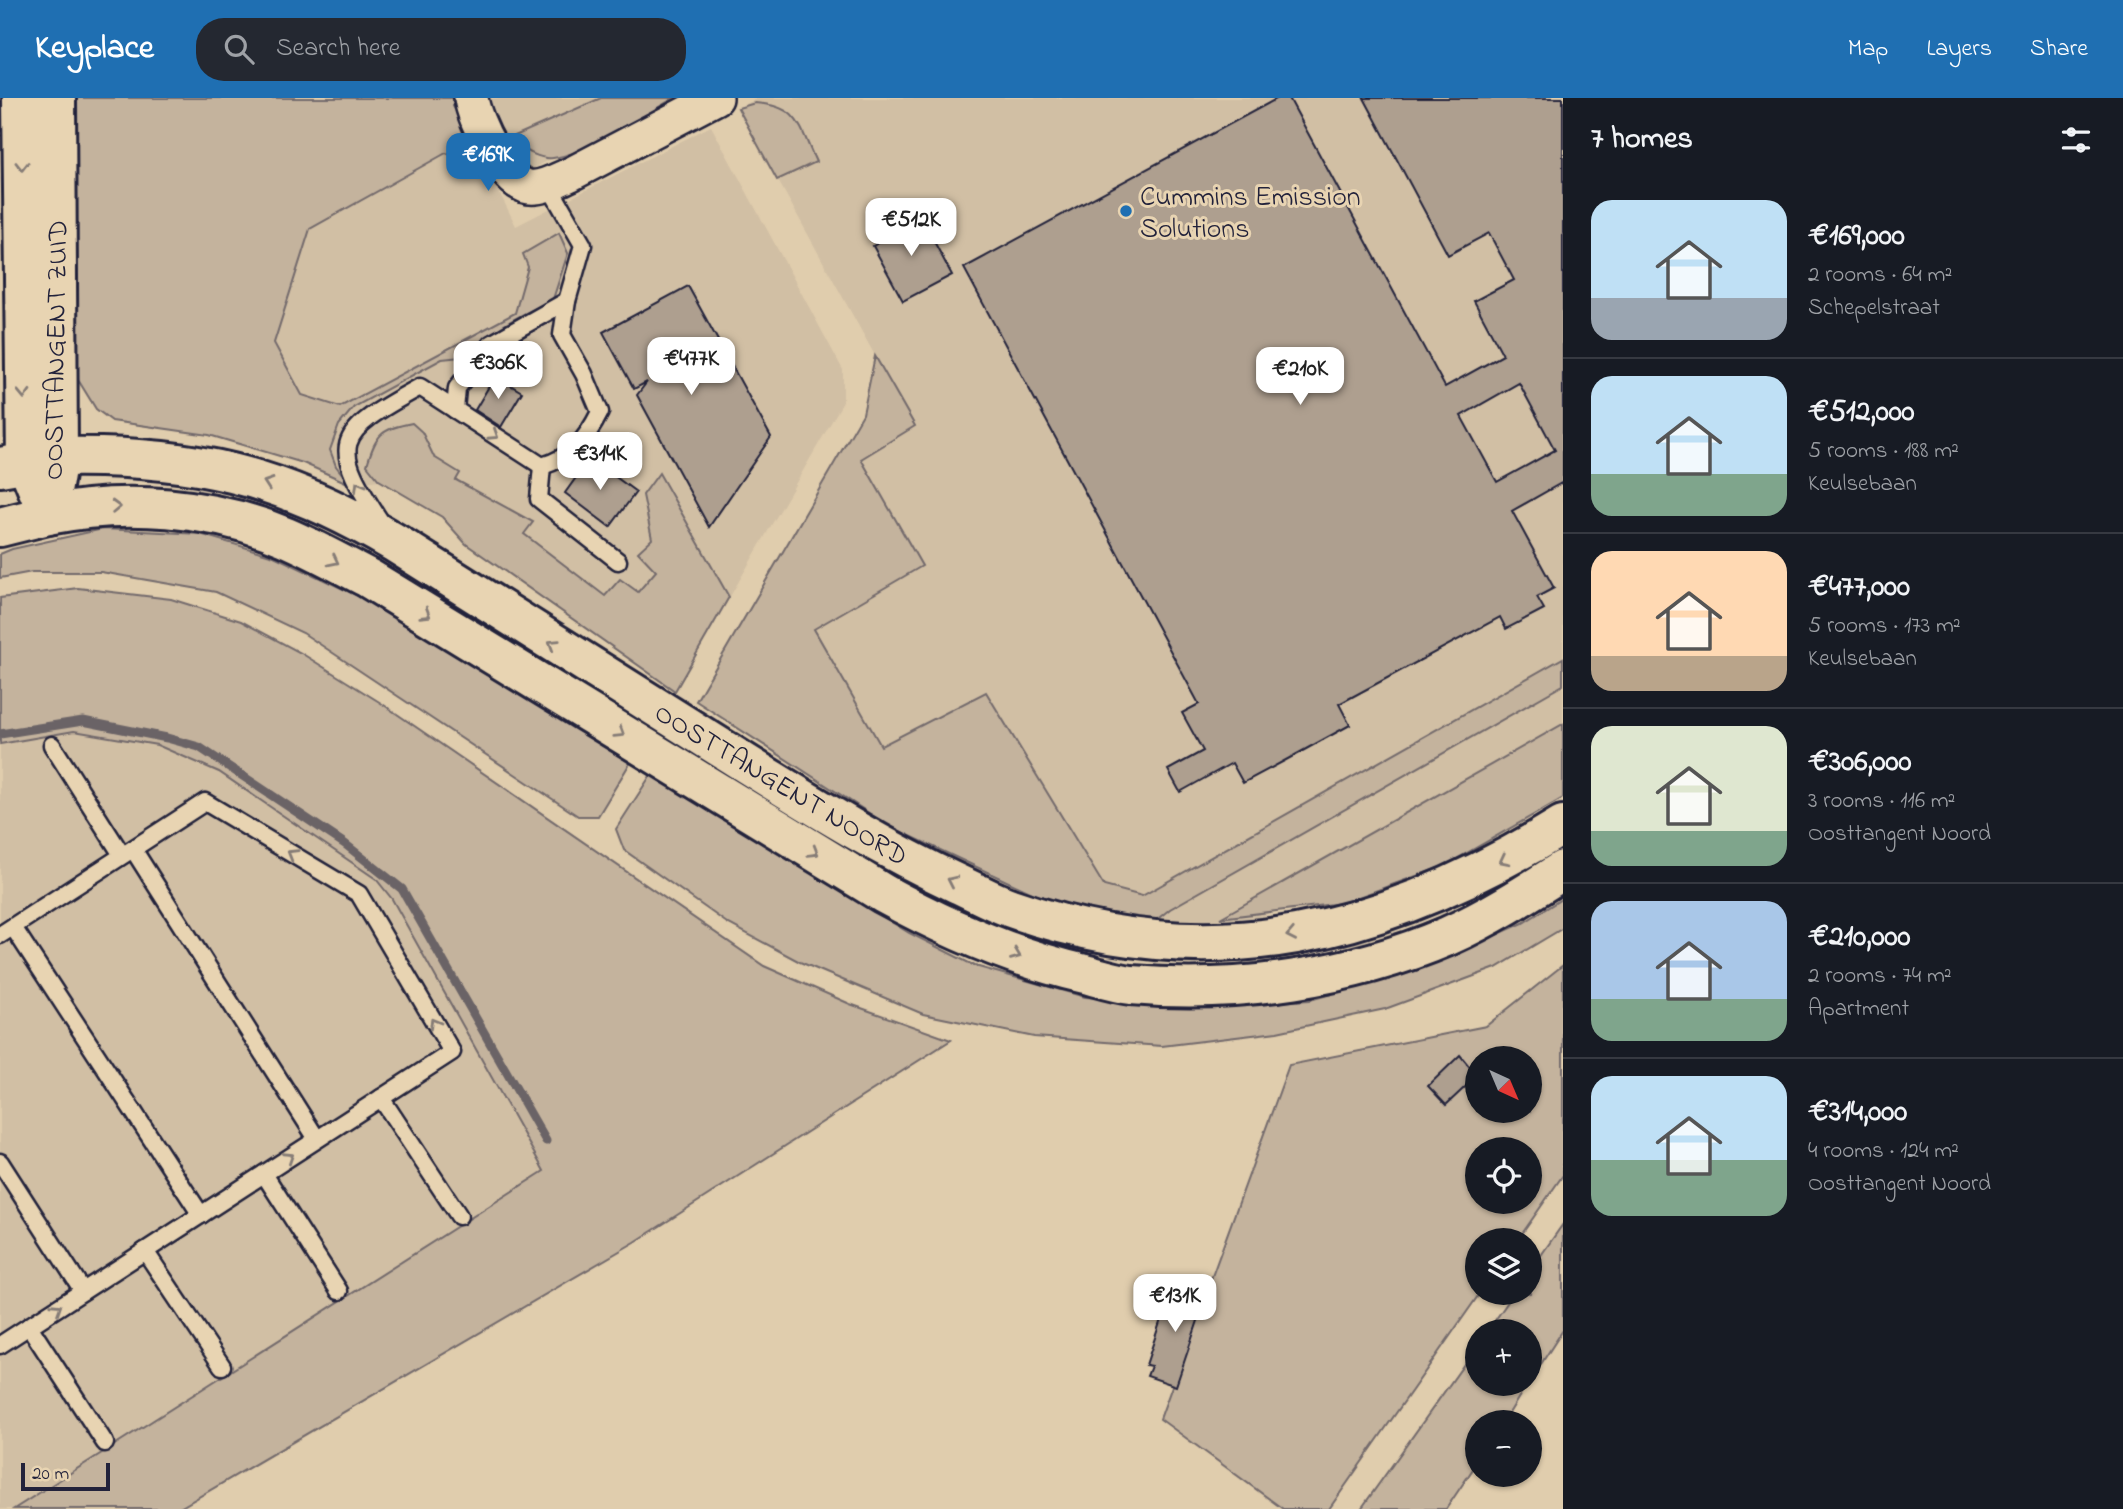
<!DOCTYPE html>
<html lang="en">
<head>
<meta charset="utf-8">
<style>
	:root { --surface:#171b24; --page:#242831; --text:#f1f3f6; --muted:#9ea1a6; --line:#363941; --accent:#1f6fb2 }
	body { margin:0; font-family:"Indie Flower",sans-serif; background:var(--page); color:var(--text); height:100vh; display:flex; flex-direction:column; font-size:26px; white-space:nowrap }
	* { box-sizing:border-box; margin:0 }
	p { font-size:23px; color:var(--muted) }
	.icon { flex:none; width:38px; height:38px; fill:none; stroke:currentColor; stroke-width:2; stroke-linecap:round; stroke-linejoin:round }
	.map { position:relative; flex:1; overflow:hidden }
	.side { display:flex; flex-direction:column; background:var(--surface); width:560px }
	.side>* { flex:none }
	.needle { width:46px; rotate:136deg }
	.controls { position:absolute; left:1465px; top:948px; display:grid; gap:14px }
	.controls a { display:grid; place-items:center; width:77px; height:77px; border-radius:50%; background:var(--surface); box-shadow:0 2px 5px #0004; font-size:35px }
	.scale { position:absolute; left:21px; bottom:18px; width:89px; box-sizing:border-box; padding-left:7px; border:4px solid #22223b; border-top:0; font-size:19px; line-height:24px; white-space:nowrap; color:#22223b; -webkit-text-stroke:5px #e8d4b2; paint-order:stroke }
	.price { position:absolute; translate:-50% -60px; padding:0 16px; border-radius:14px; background:#fff; color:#222; font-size:23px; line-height:46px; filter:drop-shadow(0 2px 4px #0008) }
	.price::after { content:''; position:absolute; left:50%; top:42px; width:21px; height:16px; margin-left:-10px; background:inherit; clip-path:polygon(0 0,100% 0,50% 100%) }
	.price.active { background:var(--accent); color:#fff }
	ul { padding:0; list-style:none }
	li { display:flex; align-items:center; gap:21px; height:175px; padding:0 28px }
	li+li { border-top:2px solid var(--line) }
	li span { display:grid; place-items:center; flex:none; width:196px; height:140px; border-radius:21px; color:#555 }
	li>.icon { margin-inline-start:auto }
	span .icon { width:84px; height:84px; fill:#fffc; stroke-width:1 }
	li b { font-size:30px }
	h2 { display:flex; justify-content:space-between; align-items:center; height:84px; padding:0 28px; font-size:30px }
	header { display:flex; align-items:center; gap:42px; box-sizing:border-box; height:98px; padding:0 35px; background:var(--accent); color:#fff }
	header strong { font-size:33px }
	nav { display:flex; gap:38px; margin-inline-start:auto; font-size:24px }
	.search { width:490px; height:63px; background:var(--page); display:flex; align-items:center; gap:18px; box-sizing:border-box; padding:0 24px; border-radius:28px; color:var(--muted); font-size:26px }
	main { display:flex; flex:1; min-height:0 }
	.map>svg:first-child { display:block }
	.built { fill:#d1bfa4 }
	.green { fill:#c4b39d; stroke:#736a6c; stroke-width:2; fill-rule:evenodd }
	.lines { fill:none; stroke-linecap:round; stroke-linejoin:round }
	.stream { stroke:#6a6366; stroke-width:9 }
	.building { fill:#ae9f8f; stroke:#22223b; stroke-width:2; fill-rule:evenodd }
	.lane-casing { stroke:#22223b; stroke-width:21 }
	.street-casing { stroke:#22223b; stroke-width:38 }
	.secondary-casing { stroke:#22223b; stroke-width:44 }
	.primary-casing { stroke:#22223b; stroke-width:44 }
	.lane { stroke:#e8d4b2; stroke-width:16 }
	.street { stroke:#e8d4b2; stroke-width:33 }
	.secondary { stroke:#e8d4b2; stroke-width:38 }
	.primary { stroke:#e8d4b2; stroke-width:38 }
	.oneway { stroke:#857b76 }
	.poi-dot { fill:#1f6fb2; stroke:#e8d4b2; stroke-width:2.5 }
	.labels { text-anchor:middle; stroke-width:6; stroke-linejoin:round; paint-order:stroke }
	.poi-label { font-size:28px; fill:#22223b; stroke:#e8d4b2; text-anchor:start }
	.street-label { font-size:28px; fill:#22223b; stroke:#e8d4b2 }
</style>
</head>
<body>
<header>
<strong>Keyplace</strong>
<div class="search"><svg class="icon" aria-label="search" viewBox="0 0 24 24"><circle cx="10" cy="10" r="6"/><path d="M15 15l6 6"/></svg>Search here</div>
<nav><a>Map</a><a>Layers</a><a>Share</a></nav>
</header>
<main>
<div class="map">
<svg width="1563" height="1411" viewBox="0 0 1563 1411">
	<rect width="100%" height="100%" fill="#e0cdad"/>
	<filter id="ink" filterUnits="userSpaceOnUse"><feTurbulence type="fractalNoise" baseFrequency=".0143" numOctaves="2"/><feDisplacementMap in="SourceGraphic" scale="14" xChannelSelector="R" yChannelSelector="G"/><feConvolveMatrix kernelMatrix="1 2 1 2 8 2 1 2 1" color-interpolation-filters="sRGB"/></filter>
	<g filter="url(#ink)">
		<g class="built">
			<polygon points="72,0 674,0 585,49 551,61 497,90 516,128 711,28 843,272 843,304 675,593 466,446 442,419 379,382 350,386 303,365 209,337 112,323 96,311"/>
			<polygon points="758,0 1563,0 1563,560 1142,798 1103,788 986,594 881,649 814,530 922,468 861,361 914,328 738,10"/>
			<polygon points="1563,587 1563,645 1253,824 1155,823 1170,811"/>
			<polygon points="0,629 196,639 421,785 635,1144 178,1411 0,1411"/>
		</g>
		<g class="green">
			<path d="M 72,0 L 454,0 L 453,8 L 484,67 L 470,75 L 462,61 L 446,55 L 310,131 L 274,245 L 302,297 L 340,309 L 515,215 L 528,169 L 523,156 L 559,135 L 568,155 L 553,201 C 525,217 486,229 474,261 L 461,259 L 442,261 L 354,309 L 339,327 L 330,352 L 336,368 L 350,386 L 303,365 L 209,337 L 112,323 L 96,311 L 72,272 Z"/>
			<path d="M 601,0 L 674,0 C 644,17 586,57 553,60 C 537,62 521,49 508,41 Z"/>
			<path d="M 755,5 C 800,8 799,28 816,64 L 777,82 L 738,10 Z"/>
			<polygon points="875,258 915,328 861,361 922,468 814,531 881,648 986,594 1104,788 1142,798 1563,560 1563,587 1170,811 1155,823 1058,807 889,728 696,603 863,316"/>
			<path d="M 412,325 L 422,334 L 434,359 L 460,375 L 456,382 L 533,424 L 524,436 L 605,498 L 620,481 L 638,494 L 656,473 L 638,454 L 652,441 L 643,397 L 659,375 L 729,499 L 675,593 L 466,446 L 442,419 L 379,382 L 367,367 C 376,336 381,331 412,325 Z"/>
			<polygon points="103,431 200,436 274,458 379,508 630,665 598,718 578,718 303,535 216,494 101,474 32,474 0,480 0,456 12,451"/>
			<polygon points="78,490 171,501 241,523 301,555 381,605 764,868 850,906 951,942 635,1144 178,1411 14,1411 544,1073 392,801 376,781 219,674 157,647 74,633 0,646 0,500"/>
			<polygon points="1563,626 1563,700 1444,768 1342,805 1220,820"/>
			<polygon points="652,675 909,835 975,868 1085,899 1221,907 1310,902 1420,871 1523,825 1563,800 1563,830 1496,870 1385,911 1277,934 1162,948 1034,939 923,916 800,864 727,825 624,752 616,731"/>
			<path d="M 1563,867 L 1563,1077 L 1517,1143 L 1477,1143 L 1477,1195 L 1480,1195 L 1329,1411 L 1283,1411 L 1160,1321 L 1289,967 L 1486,928 ZM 1477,961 L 1530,961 L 1530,1013 L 1477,1013 ZM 1477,1052 L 1530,1052 L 1530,1104 L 1477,1104 Z"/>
			<polygon points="1563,1126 1563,1232 1530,1283 1530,1234 1487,1234 1514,1195 1530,1195 1530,1173"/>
			<polygon points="1477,1248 1477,1286 1527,1286 1503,1325 1477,1325 1477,1365 1446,1411 1361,1411"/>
		</g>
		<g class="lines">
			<polyline class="stream" points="0,636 83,623 167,640 199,649 345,746 402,791 546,1043"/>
		</g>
		<g class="building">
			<path d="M 1278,0 L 1289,0 L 1445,289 L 1503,257 L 1474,203 L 1514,182 L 1489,135 L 1448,157 L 1364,0 L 1563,0 L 1563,384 L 1512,413 L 1554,490 L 1537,499 L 1544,511 L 1506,531 L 1500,519 L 1339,606 L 1350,627 L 1286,662 L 1243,685 L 1232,665 L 1180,694 L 1168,672 L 1203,653 L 1182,615 L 1199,606 L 964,170 ZM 1519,285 L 1555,352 L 1497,384 L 1461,318 Z"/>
			<polygon points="901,121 906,130 922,121 952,177 903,203 873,148 882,143 876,134"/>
			<polygon points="688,188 771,339 709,429 637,297 647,284 634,291 603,234"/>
			<polygon points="495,278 522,294 501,329 475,312"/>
			<polygon points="590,360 636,394 610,429 565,395"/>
			<polygon points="1460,957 1477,978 1446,1007 1428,988"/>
			<polygon points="1173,1185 1207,1196 1176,1288 1147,1278 1151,1268 1146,1267"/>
		</g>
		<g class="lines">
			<g class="lane-casing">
				<g id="lane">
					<polyline points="455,312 457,290 491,246 567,203"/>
					<polyline points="542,368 539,401 618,463"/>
					<path d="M 384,429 C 329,345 332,337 420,289 L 542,368 C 572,359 586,342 600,314 L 584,276 L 562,237 L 567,203 L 583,147 L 548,86"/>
					<polyline points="52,647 122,757"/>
					<polyline points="133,751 317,1041"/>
					<polyline points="13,829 201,1117"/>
					<polyline points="0,837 205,704 359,796 452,954 0,1247"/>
					<polyline points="381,1000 459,1118"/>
					<polyline points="0,1064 83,1193"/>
					<polyline points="264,1076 339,1193"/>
					<polyline points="145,1153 222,1268"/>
					<polyline points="29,1228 105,1345"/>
				</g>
			</g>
			<g class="street-casing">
				<path id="street" d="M 471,0 C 474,23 504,85 529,89 C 542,91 559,81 571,76 L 716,0"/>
			</g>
			<g class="secondary-casing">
				<polyline id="secondary" points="0,369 58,359 48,417 0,429"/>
			</g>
			<g class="primary-casing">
				<g id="primary">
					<path d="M 22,0 L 26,363 L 48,417 C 125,401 213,408 286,439 C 314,451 341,466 368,480 L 884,796 C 948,831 1014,860 1085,876 C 1100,880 1116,885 1131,887 C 1238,896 1350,880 1448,838 C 1488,820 1526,796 1563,772"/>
					<path d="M 56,0 L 58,359 C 189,356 282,377 395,445 C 513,519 630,594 748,667 C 817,710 885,752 958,786 C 976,794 993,804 1011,810 C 1213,881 1386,836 1563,727"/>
				</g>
			</g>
			<use href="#lane" class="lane"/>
			<use href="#street" class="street"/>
			<use href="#secondary" class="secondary"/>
			<use href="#primary" class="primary"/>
		</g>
		<defs><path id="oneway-chevron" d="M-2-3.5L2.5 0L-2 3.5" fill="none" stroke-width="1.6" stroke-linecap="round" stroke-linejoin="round" transform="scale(1.75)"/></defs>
		<g class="oneway">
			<use href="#oneway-chevron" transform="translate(22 68) rotate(90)"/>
			<use href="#oneway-chevron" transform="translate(24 296) rotate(88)"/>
			<use href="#oneway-chevron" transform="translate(494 337) rotate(33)"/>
			<use href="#oneway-chevron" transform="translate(268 385) rotate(-161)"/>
			<use href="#oneway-chevron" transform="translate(359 388) rotate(-120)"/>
			<use href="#oneway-chevron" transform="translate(116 409) rotate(-2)"/>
			<use href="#oneway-chevron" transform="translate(334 463) rotate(27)"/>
			<use href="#oneway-chevron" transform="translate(426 516) rotate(32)"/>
			<use href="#oneway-chevron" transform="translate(553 546) rotate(-148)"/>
			<use href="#oneway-chevron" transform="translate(620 635) rotate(32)"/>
			<use href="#oneway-chevron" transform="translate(814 754) rotate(31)"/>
			<use href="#oneway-chevron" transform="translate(292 756) rotate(-149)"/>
			<use href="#oneway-chevron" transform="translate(1504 762) rotate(153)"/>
			<use href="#oneway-chevron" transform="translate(952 783) rotate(-155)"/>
			<use href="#oneway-chevron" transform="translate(1291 837) rotate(169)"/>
			<use href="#oneway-chevron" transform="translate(1016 857) rotate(22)"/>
			<use href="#oneway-chevron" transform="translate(434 925) rotate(-120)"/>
			<use href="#oneway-chevron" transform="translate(289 1059) rotate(-33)"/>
			<use href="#oneway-chevron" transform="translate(57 1210) rotate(-33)"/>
		</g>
	</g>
	<circle class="poi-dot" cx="1126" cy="113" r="7"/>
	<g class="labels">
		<g class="poi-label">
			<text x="1140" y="107">Cummins Emission<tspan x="1140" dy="32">Solutions</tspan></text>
		</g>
		<g class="street-label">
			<text transform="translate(54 252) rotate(-89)" y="10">OOSTTANGENT ZUID</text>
			<text transform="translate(782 685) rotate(31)" y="10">OOSTTANGENT NOORD</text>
		</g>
	</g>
</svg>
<div class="controls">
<a><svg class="needle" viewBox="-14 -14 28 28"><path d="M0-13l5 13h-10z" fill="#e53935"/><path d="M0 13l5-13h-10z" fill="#9ea1a6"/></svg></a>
<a><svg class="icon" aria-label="locate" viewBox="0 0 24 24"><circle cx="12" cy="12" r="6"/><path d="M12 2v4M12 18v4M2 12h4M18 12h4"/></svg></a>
<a><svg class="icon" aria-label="layers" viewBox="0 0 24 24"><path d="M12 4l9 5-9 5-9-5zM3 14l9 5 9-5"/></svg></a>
<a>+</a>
<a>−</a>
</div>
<div class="scale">20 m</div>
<b class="price active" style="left:488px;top:95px">€169K</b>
<b class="price" style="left:911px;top:160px">€512K</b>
<b class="price" style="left:691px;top:299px">€477K</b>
<b class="price" style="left:498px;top:303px">€306K</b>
<b class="price" style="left:1300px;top:309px">€210K</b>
<b class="price" style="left:600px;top:394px">€314K</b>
<b class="price" style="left:1175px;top:1236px">€131K</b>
</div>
<section class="side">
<h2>7 homes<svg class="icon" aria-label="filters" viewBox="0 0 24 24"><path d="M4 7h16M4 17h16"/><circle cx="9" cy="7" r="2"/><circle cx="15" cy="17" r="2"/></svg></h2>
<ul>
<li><span style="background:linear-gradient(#bfe0f5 70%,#9aa5b1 0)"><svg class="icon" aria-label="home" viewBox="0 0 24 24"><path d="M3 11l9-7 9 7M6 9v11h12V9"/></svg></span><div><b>€169,000</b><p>2 rooms · 64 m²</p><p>Schepelstraat</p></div></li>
<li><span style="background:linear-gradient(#bfe0f5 70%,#7fa58c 0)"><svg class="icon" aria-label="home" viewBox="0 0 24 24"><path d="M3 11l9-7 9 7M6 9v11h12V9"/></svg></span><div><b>€512,000</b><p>5 rooms · 188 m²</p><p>Keulsebaan</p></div></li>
<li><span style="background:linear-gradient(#ffd9b3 75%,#b9a48a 0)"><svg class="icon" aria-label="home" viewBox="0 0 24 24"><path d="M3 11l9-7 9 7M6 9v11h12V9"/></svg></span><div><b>€477,000</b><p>5 rooms · 173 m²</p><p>Keulsebaan</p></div></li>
<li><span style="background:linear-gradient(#dfe7d0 75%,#7fa58c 0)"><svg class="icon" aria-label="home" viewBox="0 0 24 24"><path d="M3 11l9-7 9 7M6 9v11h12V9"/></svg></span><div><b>€306,000</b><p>3 rooms · 116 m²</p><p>Oosttangent Noord</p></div></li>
<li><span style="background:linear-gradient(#a9c7e8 70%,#7fa58c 0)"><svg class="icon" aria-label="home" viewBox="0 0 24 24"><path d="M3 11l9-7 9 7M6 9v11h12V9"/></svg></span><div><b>€210,000</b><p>2 rooms · 74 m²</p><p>Apartment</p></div></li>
<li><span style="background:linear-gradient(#bfe0f5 60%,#7fa58c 0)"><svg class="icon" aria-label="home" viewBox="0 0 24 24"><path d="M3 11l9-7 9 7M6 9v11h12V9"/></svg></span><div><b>€314,000</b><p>4 rooms · 124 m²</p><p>Oosttangent Noord</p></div></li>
</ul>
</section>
</main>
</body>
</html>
